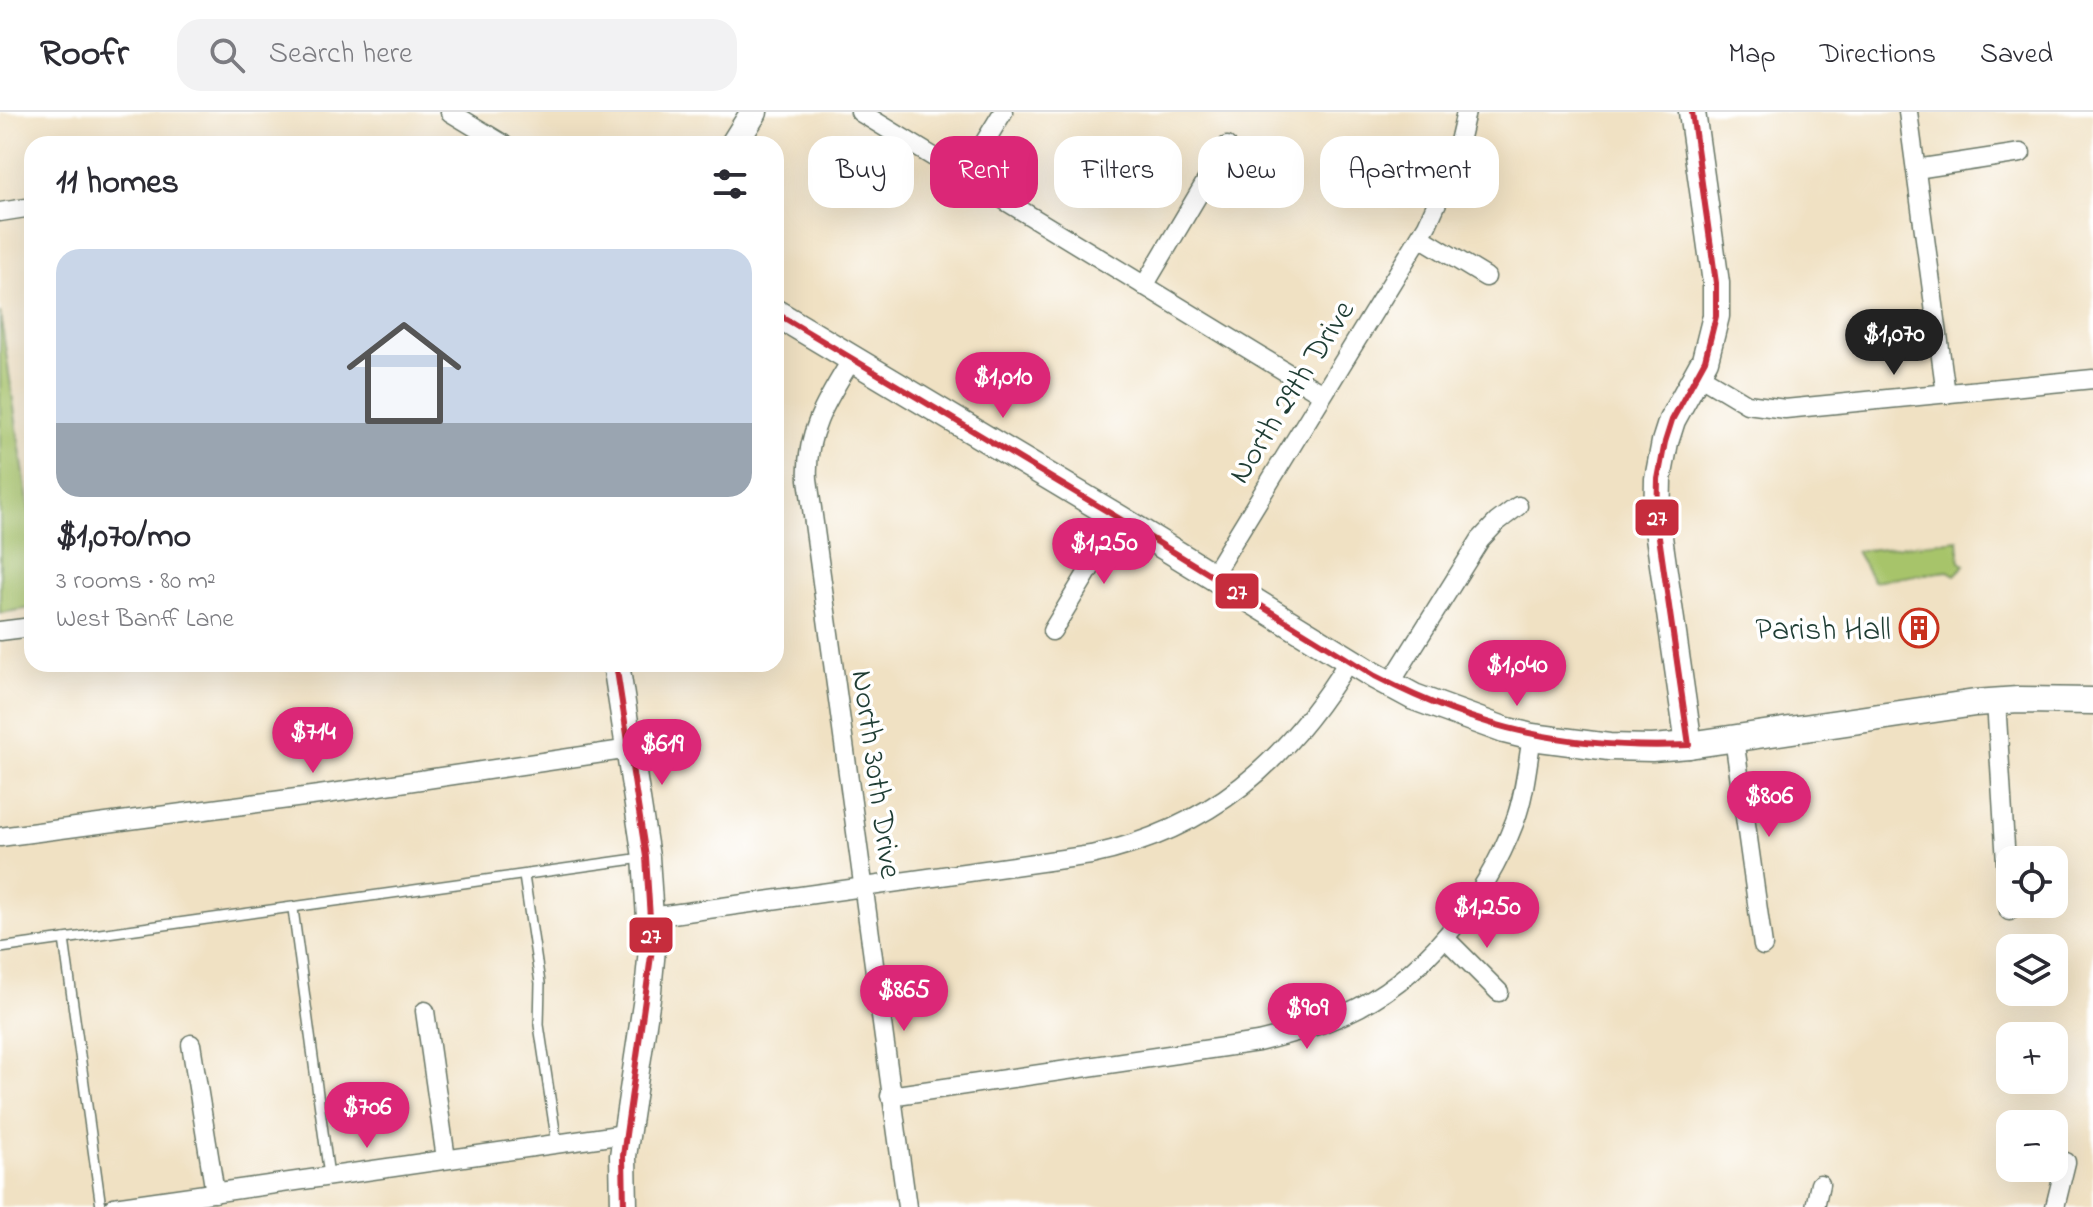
<!DOCTYPE html>
<html lang="en">
<head>
<meta charset="utf-8">
<style>
	:root { --surface:#fff; --page:#f2f2f3; --text:#2b2b33; --muted:#7c7c81; --line:#e1e1e2; --accent:#db2777 }
	body { margin:0; font-family:"Indie Flower",sans-serif; background:var(--page); color:var(--text); height:100vh; display:flex; flex-direction:column; font-size:30px; white-space:nowrap }
	* { box-sizing:border-box; margin:0 }
	p { font-size:26px; color:var(--muted) }
	.icon { flex:none; width:44px; height:44px; fill:none; stroke:currentColor; stroke-width:2; stroke-linecap:round; stroke-linejoin:round }
	.map { position:relative; flex:1; overflow:hidden }
	.details { position:absolute; left:24px; top:24px; width:760px; height:536px; display:flex; flex-direction:column; background:var(--surface); border-radius:24px; box-shadow:0 8px 32px #0002 }
	.details>* { flex:none }
	.guide { position:absolute; left:808px; top:24px; width:760px; height:72px; display:flex; gap:16px }
	.fabs { position:absolute; left:1996px; top:734px; display:grid; gap:16px }
	.fabs a { display:grid; place-items:center; width:72px; height:72px; border-radius:16px; background:var(--surface); box-shadow:0 8px 32px #0002; font-size:40px }
	.price { position:absolute; translate:-50% -68px; padding:0 18px; border-radius:28px; background:var(--accent); color:#fff; font-size:26px; line-height:52px; filter:drop-shadow(0 2px 4px #0008) }
	.price::after { content:''; position:absolute; left:50%; top:48px; width:24px; height:18px; margin-left:-12px; background:inherit; clip-path:polygon(0 0,100% 0,50% 100%) }
	.price.active { background:#222; color:#fff }
	ul { padding:0; list-style:none }
	li { display:grid; align-content:center; gap:16px; height:424px; padding:0 32px }
	li+li { border-top:2px solid var(--line) }
	li span { display:grid; place-items:center; height:248px; border-radius:24px; color:#555 }
	li>.icon { margin-inline-start:auto }
	span .icon { width:144px; height:144px; fill:#fffc; stroke-width:1 }
	li b { font-size:34px }
	h2 { display:flex; justify-content:space-between; align-items:center; height:96px; padding:0 32px; font-size:34px }
	.tag { padding:0 28px; border-radius:24px; background:var(--surface); box-shadow:0 8px 32px #0002; font-size:28px; line-height:72px }
	.tag.active { background:var(--accent); color:#fff }
	header { display:flex; align-items:center; gap:48px; box-sizing:border-box; height:112px; padding:0 40px; background:var(--surface); border-bottom:2px solid var(--line) }
	header strong { font-size:38px }
	nav { display:flex; gap:44px; margin-inline-start:auto; font-size:28px }
	.search { width:560px; height:72px; background:var(--page); display:flex; align-items:center; gap:20px; box-sizing:border-box; padding:0 28px; border-radius:24px; color:var(--muted); font-size:30px }
	.map>svg:first-child { display:block }
	.green { fill:#a7c46b; stroke:#638050; stroke-width:2 }
	.lines { fill:none; stroke-linecap:round; stroke-linejoin:round }
	.lane-casing { stroke:#687666; stroke-width:12 }
	.street-casing { stroke:#687666; stroke-width:21 }
	.secondary-casing { stroke:#687666; stroke-width:29 }
	.lane { stroke:#fff; stroke-width:9 }
	.street { stroke:#fff; stroke-width:18 }
	.secondary { stroke:#fff; stroke-width:26 }
	.bus-1-casing { stroke:#fff; stroke-width:12 }
	.bus-1 { stroke:#c62d3d; stroke-width:6 }
	.labels { text-anchor:middle; stroke-width:7; stroke-linejoin:round; paint-order:stroke }
	.street-label { font-size:32px; fill:#1f3d34; stroke:#fff }
	.poi-label { font-size:32px; fill:#1f3d34; stroke:#fff; text-anchor:end }
	.line-badge { stroke:#fff; stroke-width:3 }
	.badge-label { font-size:22px; text-anchor:middle; font-weight:bold; fill:#fff }
</style>
</head>
<body>
<header>
<strong>Roofr</strong>
<div class="search"><svg class="icon" aria-label="search" viewBox="0 0 24 24"><circle cx="10" cy="10" r="6"/><path d="M15 15l6 6"/></svg>Search here</div>
<nav><a>Map</a><a>Directions</a><a>Saved</a></nav>
</header>
<div class="map">
<svg width="2093" height="1095" viewBox="0 0 2093 1095">
	<rect width="100%" height="100%" fill="#fff"/>
	<filter id="ink" filterUnits="userSpaceOnUse"><feTurbulence type="fractalNoise" baseFrequency=".0125" numOctaves="2"/><feDisplacementMap in="SourceGraphic" scale="16" xChannelSelector="R" yChannelSelector="G"/><feConvolveMatrix kernelMatrix="1 2 1 2 8 2 1 2 1" color-interpolation-filters="sRGB"/></filter>
	<filter id="wash" filterUnits="userSpaceOnUse"><feTurbulence type="fractalNoise" baseFrequency=".006" numOctaves="4" result="noise"/><feDisplacementMap in="SourceGraphic" scale="32" xChannelSelector="R" yChannelSelector="G"/><feGaussianBlur stdDeviation="1.8" result="paint"/><feColorMatrix in="noise" values="0 0 0 0 0 0 0 0 0 0 0 0 0 0 0 0 0 1.4 0 .05"/><feComposite in="paint" operator="in"/></filter>
	<g filter="url(#wash)">
		<rect width="100%" height="100%" fill="#f0e1c3"/>
		<g class="green">
			<polygon points="0,200 32,417 32,496 0,501"/>
			<polygon points="1958,428 1960,450 1965,453 1955,463 1948,459 1873,469 1856,439"/>
		</g>
	</g>
	<g filter="url(#ink)">
		<g class="lines">
			<g class="lane-casing">
				<g id="lane">
					<polyline points="524,764 540,871 539,913 557,1032"/>
					<polyline points="293,797 329,1064"/>
					<polyline points="64,827 101,1095"/>
					<polyline points="0,836 642,746"/>
				</g>
			</g>
			<g class="street-casing">
				<g id="street">
					<polyline points="450,0 503,32"/>
					<polyline points="860,0 1322,282"/>
					<polyline points="1908,0 1946,282"/>
					<polyline points="1916,57 2021,41"/>
					<polyline points="964,64 1003,0"/>
					<polyline points="0,100 32,95"/>
					<polyline points="1420,125 1486,165"/>
					<polyline points="1144,174 1227,34"/>
					<path d="M 852,247 C 829,285 805,320 808,367 L 907,1095"/>
					<polyline points="1697,262 1747,292 1785,297 2093,267"/>
					<polyline points="1212,464 1427,113 1453,55 1466,0"/>
					<polyline points="0,519 32,515"/>
					<polyline points="1052,519 1120,407"/>
					<polyline points="1390,572 1480,428 1497,410 1518,394"/>
					<polyline points="1996,589 2009,799"/>
					<polyline points="1734,626 1763,834"/>
					<polyline points="0,725 319,683 630,637"/>
					<path d="M 651,805 L 1091,743 C 1211,717 1286,651 1349,548"/>
					<polyline points="1445,826 1499,880"/>
					<polyline points="425,899 446,1047"/>
					<polyline points="191,932 215,1081"/>
					<path d="M 890,984 L 1258,930 C 1287,923 1317,915 1345,902 C 1423,867 1485,788 1515,709 C 1525,682 1527,653 1532,625"/>
					<polyline points="114,1095 625,1022"/>
					<polyline points="1815,1095 1820,1072"/>
					<polyline points="2055,1095 2066,1050"/>
				</g>
			</g>
			<g class="secondary-casing">
				<g id="secondary">
					<polyline points="734,32 754,0"/>
					<polyline points="776,201 1120,407 1375,564 1414,585 1504,618 1532,625 1609,635 1652,636 1689,633 1975,591 2018,588 2093,589"/>
					<polyline points="616,552 646,745 652,837 648,879 623,1044 624,1095"/>
					<polyline points="1689,633 1657,411 1658,367 1665,330 1672,308 1705,248 1716,204 1716,171 1692,0"/>
				</g>
			</g>
			<use href="#lane" class="lane"/>
			<use href="#street" class="street"/>
			<use href="#secondary" class="secondary"/>
			<g class="bus-1-casing">
				<g id="bus-1">
					<path d="M 776,201 L 1120,407 L 1375,564 C 1479,618 1572,638 1689,633 L 1657,411 L 1658,367 L 1665,330 L 1672,308 L 1705,248 L 1716,204 L 1716,171 L 1692,0"/>
					<polyline points="616,552 646,745 652,837 623,1044 624,1095"/>
				</g>
			</g>
			<use href="#bus-1" class="bus-1"/>
		</g>
	</g>
	<defs>
		<g id="building-ring" transform="scale(2)"><circle r="9.5" fill="#fff" stroke="#c8321e" stroke-width="1.5"/><path d="M-4-6H4V6H1V3H-1V6H-4ZM-2.5-4.3h1.7v1.8h-1.7ZM.8-4.3h1.7v1.8H.8ZM-2.5-1h1.7V.8h-1.7ZM.8-1h1.7V.8H.8Z" fill="#c8321e"/></g>
	</defs>
	<g fill-rule="evenodd">
		<use href="#building-ring" x="1919" y="516"/>
	</g>
	<g class="labels">
		<g class="street-label">
			<text transform="translate(1290 279) rotate(-58)" y="11">North 29th Drive</text>
			<text transform="translate(878 662) rotate(82)" y="11">North 30th Drive</text>
		</g>
		<g class="poi-label">
			<text x="1891" y="527">Parish Hall</text>
		</g>
	</g>
	<g class="line-badge">
		<rect x="1634" y="386" width="46" height="39" rx="8" fill="#c62d3d"/>
		<rect x="1214" y="460" width="46" height="38" rx="8" fill="#c62d3d"/>
		<rect x="628" y="804" width="46" height="38" rx="8" fill="#c62d3d"/>
	</g>
	<g class="badge-label">
		<text x="1657" y="413">27</text>
		<text x="1237" y="487">27</text>
		<text x="651" y="831">27</text>
	</g>
</svg>
<div class="fabs">
<a><svg class="icon" aria-label="locate" viewBox="0 0 24 24"><circle cx="12" cy="12" r="6"/><path d="M12 2v4M12 18v4M2 12h4M18 12h4"/></svg></a>
<a><svg class="icon" aria-label="layers" viewBox="0 0 24 24"><path d="M12 4l9 5-9 5-9-5zM3 14l9 5 9-5"/></svg></a>
<a>+</a>
<a>−</a>
</div>
<b class="price active" style="left:1894px;top:265px">$1,070</b>
<b class="price" style="left:1003px;top:308px">$1,010</b>
<b class="price" style="left:1104px;top:474px">$1,250</b>
<b class="price" style="left:1517px;top:596px">$1,040</b>
<b class="price" style="left:313px;top:663px">$714</b>
<b class="price" style="left:662px;top:675px">$619</b>
<b class="price" style="left:1769px;top:727px">$806</b>
<b class="price" style="left:1487px;top:838px">$1,250</b>
<b class="price" style="left:904px;top:921px">$865</b>
<b class="price" style="left:1307px;top:939px">$909</b>
<b class="price" style="left:367px;top:1038px">$706</b>
<div class="guide">
<a class="tag">Buy</a>
<a class="tag active">Rent</a>
<a class="tag">Filters</a>
<a class="tag">New</a>
<a class="tag">Apartment</a>
</div>
<section class="details">
<h2>11 homes<svg class="icon" aria-label="filters" viewBox="0 0 24 24"><path d="M4 7h16M4 17h16"/><circle cx="9" cy="7" r="2"/><circle cx="15" cy="17" r="2"/></svg></h2>
<ul>
<li><span style="background:linear-gradient(#c9d6e8 70%,#9aa5b1 0)"><svg class="icon" aria-label="home" viewBox="0 0 24 24"><path d="M3 11l9-7 9 7M6 9v11h12V9"/></svg></span><div><b>$1,070/mo</b><p>3 rooms · 80 m²</p><p>West Banff Lane</p></div></li>
</ul>
</section>
</div>
</body>
</html>
